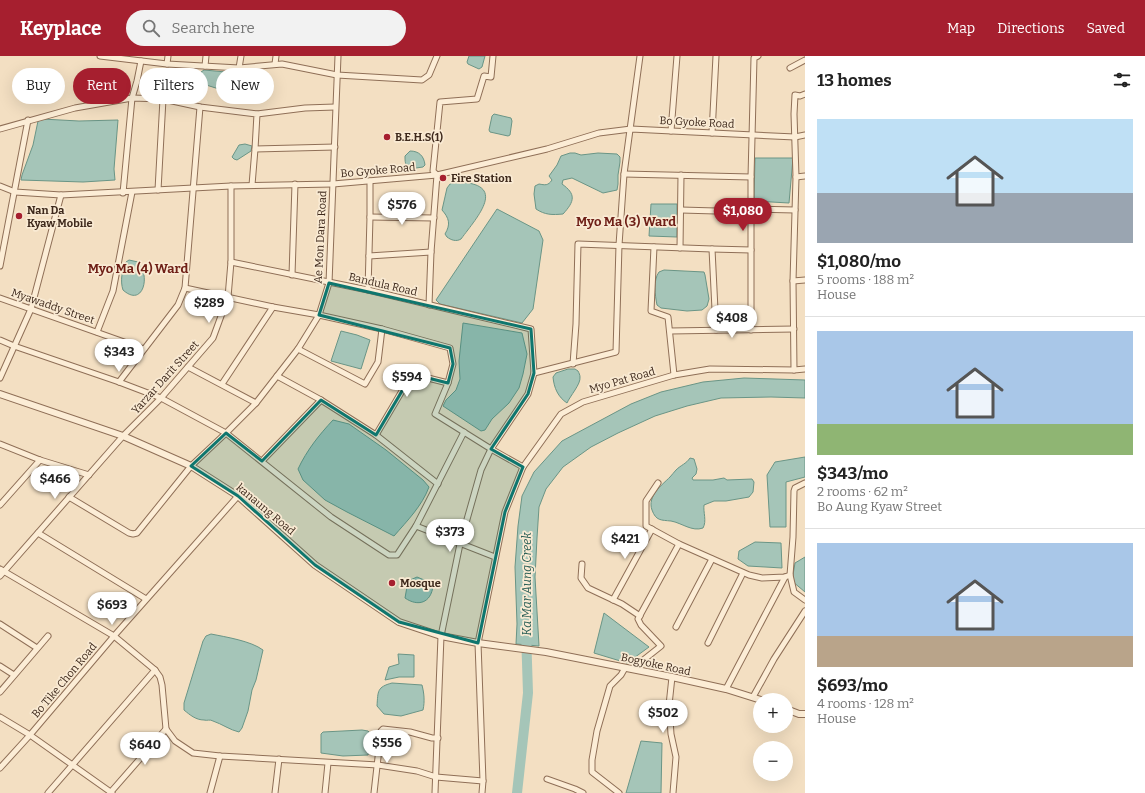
<!DOCTYPE html>
<html lang="en">
<head>
<meta charset="utf-8">
<style>
	:root { --surface:#fff; --page:#f2f2f2; --text:#222; --muted:#767676; --line:#e0e0e0; --accent:#a61f2f }
	body { margin:0; font-family:Bitter,serif; background:var(--page); color:var(--text); height:100vh; display:flex; flex-direction:column; font-size:15px; white-space:nowrap }
	* { box-sizing:border-box; margin:0 }
	p { font-size:13px; color:var(--muted) }
	.icon { flex:none; width:22px; height:22px; fill:none; stroke:currentColor; stroke-width:2; stroke-linecap:round; stroke-linejoin:round }
	.map { position:relative; flex:1; overflow:hidden }
	.details { display:flex; flex-direction:column; background:var(--surface); width:340px }
	.details>* { flex:none }
	.hud { position:absolute; left:12px; top:12px; width:380px; height:36px; display:flex; gap:8px }
	.controls { position:absolute; left:753px; top:637px; display:grid; gap:8px }
	.controls a { display:grid; place-items:center; width:40px; height:40px; border-radius:50%; background:var(--surface); box-shadow:0 4px 16px #0002; font-size:20px }
	.price { position:absolute; translate:-50% -34px; padding:0 9px; border-radius:14px; background:#fff; color:#222; font-size:13px; line-height:26px; filter:drop-shadow(0 1px 2px #0008) }
	.price::after { content:''; position:absolute; left:50%; top:24px; width:12px; height:9px; margin-left:-6px; background:inherit; clip-path:polygon(0 0,100% 0,50% 100%) }
	.price.selected { background:var(--accent); color:#fff }
	ul { padding:0; list-style:none }
	li { display:grid; align-content:center; gap:8px; height:212px; padding:0 12px }
	li+li { border-top:1px solid var(--line) }
	li span { display:grid; place-items:center; height:124px; border-radius:0px; color:#555 }
	li>.icon { margin-inline-start:auto }
	span .icon { width:72px; height:72px; fill:#fffc; stroke-width:1 }
	li b { font-size:17px }
	h2 { display:flex; justify-content:space-between; align-items:center; height:48px; padding:0 12px; font-size:17px }
	.tag { padding:0 14px; border-radius:18px; background:var(--surface); box-shadow:0 4px 16px #0002; font-size:14px; line-height:36px }
	.tag.selected { background:var(--accent); color:#fff }
	header { display:flex; align-items:center; gap:24px; box-sizing:border-box; height:56px; padding:0 20px; background:var(--accent); color:#fff }
	header strong { font-size:19px }
	nav { display:flex; gap:22px; margin-inline-start:auto; font-size:14px }
	.search { width:280px; height:36px; background:var(--page); display:flex; align-items:center; gap:10px; box-sizing:border-box; padding:0 14px; border-radius:22px; color:var(--muted); font-size:15px }
	main { display:flex; flex:1; min-height:0 }
	.map>svg:first-child { display:block }
	.water { fill:#a5c5b8; stroke:#6a9586 }
	.lines { fill:none; stroke-linecap:round; stroke-linejoin:round }
	.river { stroke:#a5c5b8; stroke-width:10 }
	.minor-casing { stroke:#8f6f57; stroke-width:7 }
	.tertiary-casing { stroke:#8f6f57; stroke-width:8 }
	.minor { stroke:#fcedd6; stroke-width:5 }
	.tertiary { stroke:#fcedd6; stroke-width:6 }
	.marked { fill:#0f766e; fill-opacity:0.2; stroke:#0f766e; stroke-width:3; stroke-linejoin:round }
	.poi-dot { fill:#a61f2f; stroke:#f9ead3; stroke-width:1.5 }
	.labels { text-anchor:middle; stroke-width:3.5; stroke-linejoin:round; paint-order:stroke }
	.street-label { font-size:11px; fill:#3e291c; stroke:#f9ead3 }
	.poi-label { font-size:11px; font-weight:bold; fill:#3e291c; stroke:#f9ead3; text-anchor:start }
	.water-label { font-size:12px; font-style:italic; fill:#2a5f56; stroke:#f9ead3 }
	.quarter-label { font-size:13px; font-weight:bold; fill:#6f2017; stroke:#f9ead3 }
</style>
</head>
<body>
<header>
<strong>Keyplace</strong>
<div class="search"><svg class="icon" aria-label="search" viewBox="0 0 24 24"><circle cx="10" cy="10" r="6"/><path d="M15 15l6 6"/></svg>Search here</div>
<nav><a>Map</a><a>Directions</a><a>Saved</a></nav>
</header>
<main>
<div class="map">
<svg width="805" height="737" viewBox="0 0 805 737">
	<rect width="100%" height="100%" fill="#f3dfc2"/>
	<g class="water">
		<polygon points="469,0 485,0 482,11 479,13 468,8 467,6"/>
		<path d="M 204,14 L 226,16 C 226,22 227,30 222,34 L 200,27 L 201,16 Z"/>
		<polygon points="494,58 511,62 512,65 510,79 508,80 490,76 489,74 492,60"/>
		<polygon points="42,63 79,65 118,64 114,113 115,124 83,126 21,124 22,119 33,89 38,65"/>
		<polygon points="245,88 252,90 251,95 237,104 234,103 232,101 239,89"/>
		<path d="M 410,95 C 419,95 424,100 425,109 L 423,111 L 409,113 C 405,108 405,106 405,100 Z"/>
		<path d="M 570,97 L 575,97 L 581,99 L 598,97 L 617,98 L 620,101 L 620,106 L 618,119 L 618,128 L 617,134 L 603,137 L 572,122 L 563,124 L 562,128 C 576,138 575,145 563,158 C 552,159 545,159 536,153 L 534,138 L 535,130 L 539,128 C 545,129 548,130 552,124 L 549,120 L 557,109 L 561,100 Z"/>
		<polygon points="755,102 793,102 789,147 754,145"/>
		<path d="M 456,126 C 509,127 478,160 461,183 C 456,186 451,184 447,181 L 445,178 C 451,168 449,162 442,154 L 447,132 L 450,128 Z"/>
		<polygon points="651,148 677,148 677,181 649,180"/>
		<polygon points="497,153 539,175 543,184 533,253 522,267 440,248 436,244"/>
		<path d="M 129,204 L 138,206 C 151,220 143,252 123,234 C 120,225 122,214 126,206 Z"/>
		<path d="M 664,214 L 704,216 L 705,219 L 709,243 L 707,250 L 702,254 L 687,255 L 661,252 L 657,249 C 655,239 653,224 659,216 Z"/>
		<polygon points="463,267 522,277 527,298 523,318 519,332 509,347 492,363 485,374 481,375 443,350 446,344 456,334 460,323 459,305"/>
		<polygon points="341,275 357,279 370,284 361,313 331,305"/>
		<path d="M 568,313 L 575,313 L 578,315 C 579,317 580,319 580,321 C 581,328 570,340 567,347 C 558,341 554,332 553,321 L 556,317 Z"/>
		<polygon points="744,322 805,324 805,342 771,341 721,342 687,350 655,360 618,377 591,391 563,411 546,433 539,451 537,482 535,521 539,590 516,588 517,568 515,511 518,470 522,440 534,416 562,385 631,348 661,336 703,326"/>
		<path d="M 333,364 L 349,368 L 386,394 L 423,424 L 429,431 C 422,450 407,465 394,480 L 347,456 L 325,444 L 303,424 L 298,413 C 307,394 319,379 333,364 Z"/>
		<polygon points="805,401 805,421 786,426 786,471 770,471 767,419 775,406"/>
		<path d="M 690,402 L 694,403 L 697,413 L 696,418 L 692,422 L 693,424 L 713,424 L 724,422 L 727,424 L 752,423 L 754,426 L 753,436 L 749,441 L 726,445 L 714,445 L 704,449 C 703,456 707,465 703,472 C 692,476 682,467 671,465 C 661,464 656,465 652,454 C 647,440 662,429 670,421 C 672,419 674,416 676,414 C 681,409 686,408 690,402 Z"/>
		<polygon points="755,486 781,487 782,512 748,510 738,503 739,495"/>
		<polygon points="805,501 805,536 792,525 795,507"/>
		<path d="M 417,521 L 429,526 L 433,530 C 431,547 418,551 405,542 L 408,525 Z"/>
		<polygon points="604,557 649,591 627,607 594,597"/>
		<path d="M 211,578 C 226,581 251,585 263,594 L 256,624 L 252,634 L 248,655 L 242,672 L 239,676 C 230,674 222,668 213,665 C 210,663 207,665 204,664 C 196,664 190,659 184,654 L 184,647 L 203,585 L 206,580 Z"/>
		<polygon points="398,598 414,599 414,621 399,621 385,624 389,611 399,608"/>
		<path d="M 392,627 L 422,629 C 424,637 425,645 423,654 L 401,660 L 384,658 L 377,650 C 378,635 377,631 392,627 Z"/>
		<polygon points="362,674 368,675 371,678 371,689 368,699 343,700 321,697 321,678 323,676"/>
		<polygon points="641,685 662,687 661,737 626,737"/>
	</g>
	<g class="lines">
		<polyline class="river" points="517,737 528,637 526,576"/>
		<g class="minor-casing">
			<g id="minor">
				<polyline points="100,0 167,8 239,12 282,8 337,19 422,24 429,19 437,0"/>
				<polyline points="167,8 168,0"/>
				<polyline points="275,8 276,0"/>
				<polyline points="205,10 206,0"/>
				<polyline points="239,12 241,0"/>
				<polyline points="790,12 805,4"/>
				<polyline points="163,43 200,51 257,58 255,93 252,129"/>
				<polyline points="257,58 305,52 335,51"/>
				<polyline points="0,73 75,52 132,42 163,43 158,134"/>
				<polyline points="671,75 677,0"/>
				<polyline points="712,77 716,0"/>
				<polyline points="255,93 335,91"/>
				<polyline points="624,118 751,121"/>
				<polyline points="796,121 805,120"/>
				<polyline points="0,130 15,136 61,139 231,130 333,128 437,119 547,93 599,77 631,73 795,81 805,79"/>
				<polyline points="123,137 132,42 137,25 141,5"/>
				<polyline points="751,153 795,154"/>
				<polyline points="681,154 751,156"/>
				<polyline points="370,161 434,162"/>
				<polyline points="654,191 651,255 668,261 674,319"/>
				<polyline points="680,192 681,119"/>
				<polyline points="712,193 716,274"/>
				<polyline points="369,200 431,196"/>
				<polyline points="231,206 368,234 531,273 534,317 528,338 491,393 481,414 460,488 441,580 435,737"/>
				<polyline points="0,210 28,64"/>
				<polyline points="292,219 295,128"/>
				<polyline points="793,225 805,224"/>
				<polyline points="185,232 273,251 319,259 382,273 450,292 453,308 448,327 435,358 491,393 523,411"/>
				<polyline points="368,234 370,161 370,125"/>
				<polyline points="0,242 144,293"/>
				<polyline points="429,249 431,196 437,119 433,115 440,46 477,43 484,20 491,21 493,0"/>
				<polyline points="751,274 751,121 754,2 758,0"/>
				<polyline points="670,275 794,273"/>
				<polyline points="97,276 113,235 132,136"/>
				<polyline points="0,284 14,290 119,326 161,342 226,377 331,461 389,499 397,499 416,470 464,376"/>
				<polyline points="298,293 365,328 378,306 382,273"/>
				<polyline points="573,308 576,268 578,188 712,193 751,194"/>
				<polyline points="188,311 256,347"/>
				<polyline points="794,314 793,225 796,121 794,58 795,39 800,40 805,38"/>
				<polyline points="534,317 616,296 619,189 624,118 640,0"/>
				<polyline points="277,320 321,344 376,379 438,428"/>
				<polyline points="0,322 31,253 61,139"/>
				<polyline points="119,326 178,249 185,232 200,51"/>
				<polyline points="222,328 273,251"/>
				<polyline points="376,379 412,318 448,327"/>
				<polyline points="0,388 40,404 89,419"/>
				<polyline points="262,405 321,344"/>
				<polyline points="658,427 646,445 646,470 679,488"/>
				<polyline points="69,441 129,477 133,478 137,477 191,410 226,377 256,347 298,293 319,259 329,227 338,0"/>
				<polyline points="0,449 40,404"/>
				<polyline points="416,470 495,501"/>
				<polyline points="38,477 146,543"/>
				<polyline points="582,508 581,522 588,532 622,548 640,560"/>
				<polyline points="0,513 114,580 155,614 160,621 162,629 166,673 175,685 193,697 220,700 378,709 417,715 436,721 483,725"/>
				<polyline points="790,519 794,536 805,544"/>
				<polyline points="0,520 123,380 161,342 213,282 228,241 231,206 231,130"/>
				<polyline points="613,544 652,473"/>
				<polyline points="0,568 37,592"/>
				<polyline points="676,571 712,503"/>
				<polyline points="708,587 743,517"/>
				<polyline points="0,610 14,619"/>
				<polyline points="632,613 661,590 641,569 638,563 679,488 749,519 762,522 785,521 790,519 793,481 794,435 795,432 805,427"/>
				<polyline points="672,621 669,649 671,678 676,701 673,737"/>
				<polyline points="726,633 785,521"/>
				<polyline points="0,636 48,580"/>
				<polyline points="753,641 774,603 805,555"/>
				<polyline points="0,661 30,679 112,737"/>
				<polyline points="0,712 30,679 114,580 238,440"/>
				<polyline points="547,723 575,733 583,737"/>
				<polyline points="48,737 155,614"/>
				<polyline points="110,737 166,673"/>
				<polyline points="210,737 220,700"/>
				<polyline points="275,737 279,703"/>
				<polyline points="325,737 328,707"/>
				<polyline points="374,737 381,675 383,673 410,676 432,682 438,682"/>
				<polyline points="482,737 483,725 478,587 505,456 523,411 561,358 583,346 674,319 710,313 794,314 805,313"/>
				<polyline points="619,737 592,716 592,704 597,675 610,630 621,619 625,612"/>
			</g>
		</g>
		<g class="tertiary-casing">
			<g id="tertiary">
				<polyline points="0,338 123,380 191,410 238,440 315,509 399,566 441,580 478,587 546,596 672,621 726,633 761,644"/>
				<polyline points="786,653 799,658 805,658"/>
			</g>
		</g>
		<use href="#minor" class="minor"/>
		<use href="#tertiary" class="tertiary"/>
	</g>
	<path class="marked" d="M 329,227 L 531,273 L 534,317 L 528,338 L 491,393 L 523,411 L 505,456 L 478,587 L 399,566 L 315,509 L 238,440 L 191,410 L 226,377 L 262,405 L 321,344 L 376,379 L 412,318 L 448,327 L 453,308 L 450,292 L 319,259 Z"/>
	<g class="poi-dot">
		<circle cx="387" cy="81" r="4"/>
		<circle cx="443" cy="122" r="4"/>
		<circle cx="19" cy="160" r="4"/>
		<circle cx="392" cy="527" r="4"/>
	</g>
	<g class="labels">
		<g class="street-label">
			<text transform="translate(697 66) rotate(3)" y="4">Bo Gyoke Road</text>
			<text transform="translate(378 114) rotate(-5)" y="4">Bo Gyoke Road</text>
			<text transform="translate(320 181) rotate(-87)" y="4">Ae Mon Dara Road</text>
			<text transform="translate(383 228) rotate(13)" y="4">Bandula Road</text>
			<text transform="translate(53 250) rotate(19)" y="4">Myawaddy Street</text>
			<text transform="translate(165 321) rotate(-48)" y="4">Yarzar Darit Street</text>
			<text transform="translate(622 324) rotate(-16)" y="4">Myo Pat Road</text>
			<text transform="translate(266 453) rotate(40)" y="4">kanaung Road</text>
			<text transform="translate(656 608) rotate(12)" y="4">Bogyoke Road</text>
			<text transform="translate(64 624) rotate(-50)" y="4">Bo Tike Chon Road</text>
		</g>
		<g class="poi-label">
			<text x="395" y="85">B.E.H.S(1)</text>
			<text x="451" y="126">Fire Station</text>
			<text x="27" y="158">Nan Da<tspan x="27" dy="13">Kyaw Mobile</tspan></text>
			<text x="400" y="531">Mosque</text>
		</g>
		<g class="water-label">
			<text transform="translate(527 528) rotate(-90)" y="4">Ka Mar Aung Creek</text>
		</g>
		<g class="quarter-label">
			<text x="626" y="170">Myo Ma (3) Ward</text>
			<text x="138" y="217">Myo Ma (4) Ward</text>
		</g>
	</g>
</svg>
<div class="controls">
<a>+</a>
<a>−</a>
</div>
<b class="price" style="left:402px;top:170px">$576</b>
<b class="price selected" style="left:743px;top:176px">$1,080</b>
<b class="price" style="left:209px;top:268px">$289</b>
<b class="price" style="left:732px;top:283px">$408</b>
<b class="price" style="left:119px;top:317px">$343</b>
<b class="price" style="left:407px;top:342px">$594</b>
<b class="price" style="left:55px;top:444px">$466</b>
<b class="price" style="left:450px;top:497px">$373</b>
<b class="price" style="left:625px;top:504px">$421</b>
<b class="price" style="left:112px;top:570px">$693</b>
<b class="price" style="left:663px;top:678px">$502</b>
<b class="price" style="left:387px;top:708px">$556</b>
<b class="price" style="left:145px;top:710px">$640</b>
<div class="hud">
<a class="tag">Buy</a>
<a class="tag selected">Rent</a>
<a class="tag">Filters</a>
<a class="tag">New</a>
</div>
</div>
<section class="details">
<h2>13 homes<svg class="icon" aria-label="filters" viewBox="0 0 24 24"><path d="M4 7h16M4 17h16"/><circle cx="9" cy="7" r="2"/><circle cx="15" cy="17" r="2"/></svg></h2>
<ul>
<li><span style="background:linear-gradient(#bfe0f5 60%,#9aa5b1 0)"><svg class="icon" aria-label="home" viewBox="0 0 24 24"><path d="M3 11l9-7 9 7M6 9v11h12V9"/></svg></span><div><b>$1,080/mo</b><p>5 rooms · 188 m²</p><p>House</p></div></li>
<li><span style="background:linear-gradient(#a9c7e8 75%,#8fb573 0)"><svg class="icon" aria-label="home" viewBox="0 0 24 24"><path d="M3 11l9-7 9 7M6 9v11h12V9"/></svg></span><div><b>$343/mo</b><p>2 rooms · 62 m²</p><p>Bo Aung Kyaw Street</p></div></li>
<li><span style="background:linear-gradient(#a9c7e8 75%,#b9a48a 0)"><svg class="icon" aria-label="home" viewBox="0 0 24 24"><path d="M3 11l9-7 9 7M6 9v11h12V9"/></svg></span><div><b>$693/mo</b><p>4 rooms · 128 m²</p><p>House</p></div></li>
</ul>
</section>
</main>
</body>
</html>
